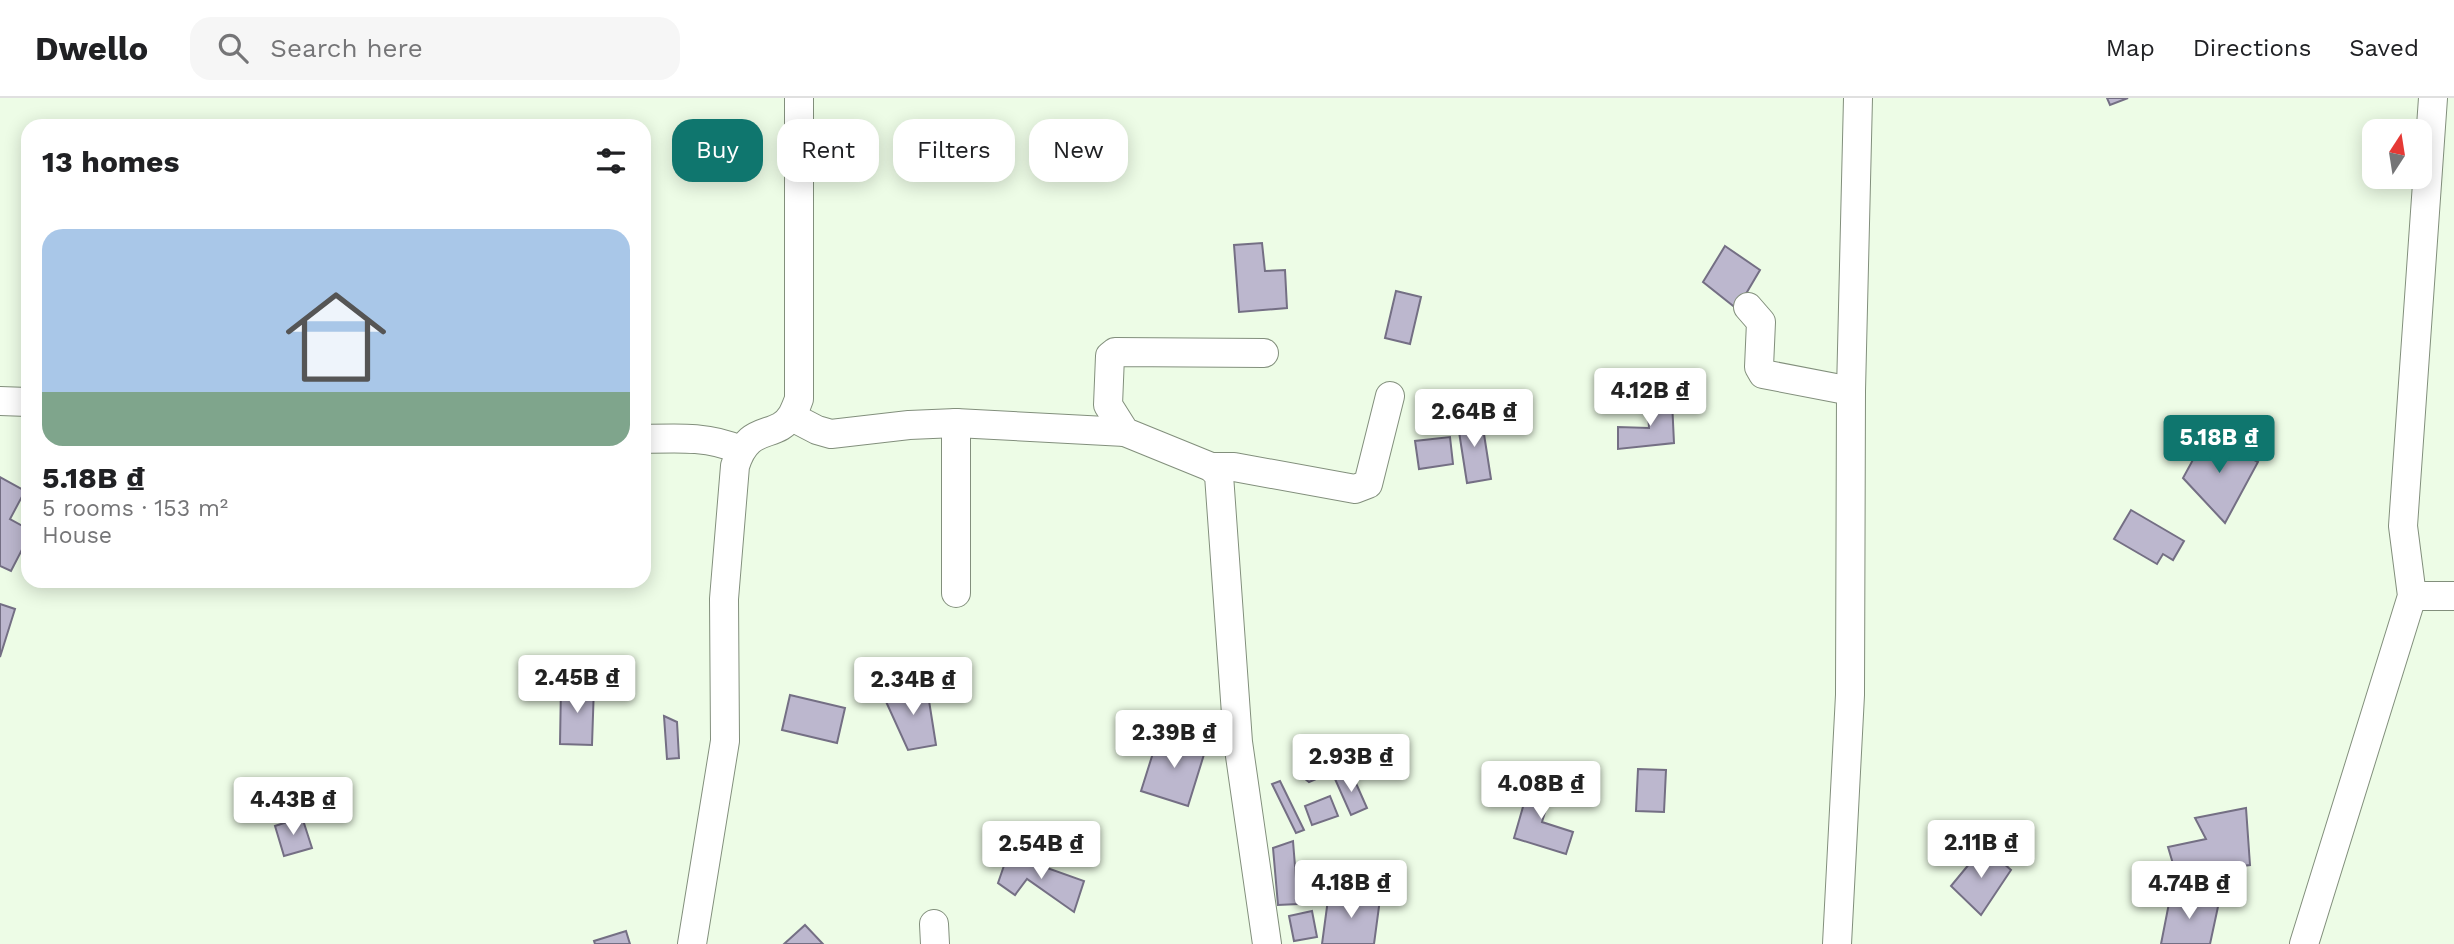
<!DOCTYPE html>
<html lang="en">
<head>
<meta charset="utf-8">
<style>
	:root { --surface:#fff; --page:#f6f6f6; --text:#202124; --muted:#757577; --line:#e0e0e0; --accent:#0f766e }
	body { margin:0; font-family:"Work Sans",sans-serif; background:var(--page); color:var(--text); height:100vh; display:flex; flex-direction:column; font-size:26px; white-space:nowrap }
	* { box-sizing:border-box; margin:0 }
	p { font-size:23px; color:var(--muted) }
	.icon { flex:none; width:38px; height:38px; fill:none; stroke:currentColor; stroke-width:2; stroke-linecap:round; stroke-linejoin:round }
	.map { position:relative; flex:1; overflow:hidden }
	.sheet { position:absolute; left:21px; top:21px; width:630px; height:469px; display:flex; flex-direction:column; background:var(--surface); border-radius:21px; box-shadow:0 4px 18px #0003 }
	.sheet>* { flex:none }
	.hud { position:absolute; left:672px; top:21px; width:665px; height:63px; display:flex; gap:14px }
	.needle { width:46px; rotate:12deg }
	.controls { position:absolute; left:2362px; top:21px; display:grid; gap:14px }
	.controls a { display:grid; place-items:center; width:70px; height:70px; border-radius:14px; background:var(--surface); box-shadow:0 4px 18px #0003; font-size:35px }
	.price { position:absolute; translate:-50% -60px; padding:0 16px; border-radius:7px; background:#fff; color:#222; font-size:23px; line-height:46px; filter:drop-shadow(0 2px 4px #0008) }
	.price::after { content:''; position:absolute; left:50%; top:42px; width:21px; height:16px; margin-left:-10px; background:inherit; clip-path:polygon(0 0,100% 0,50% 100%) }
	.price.current { background:var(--accent); color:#fff }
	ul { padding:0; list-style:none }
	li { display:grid; align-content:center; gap:14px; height:371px; padding:0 21px }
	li+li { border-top:2px solid var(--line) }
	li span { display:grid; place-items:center; height:217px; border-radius:21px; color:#555 }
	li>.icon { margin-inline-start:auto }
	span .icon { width:126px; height:126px; fill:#fffc; stroke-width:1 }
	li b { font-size:30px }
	h2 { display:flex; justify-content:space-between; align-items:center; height:84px; padding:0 21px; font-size:30px }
	.chip { padding:0 24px; border-radius:21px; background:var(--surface); box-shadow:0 4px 18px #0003; font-size:24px; line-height:63px }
	.chip.current { background:var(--accent); color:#fff }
	header { display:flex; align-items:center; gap:42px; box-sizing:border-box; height:98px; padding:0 35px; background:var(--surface); border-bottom:2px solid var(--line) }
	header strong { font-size:33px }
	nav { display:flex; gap:38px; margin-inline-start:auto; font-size:24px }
	.search { width:490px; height:63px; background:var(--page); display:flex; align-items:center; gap:18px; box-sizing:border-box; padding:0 24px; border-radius:21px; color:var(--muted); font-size:26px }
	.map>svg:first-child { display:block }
	.building { fill:#bcb7ce; stroke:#746f84; stroke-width:2 }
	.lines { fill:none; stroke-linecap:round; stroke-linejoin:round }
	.minor-casing { stroke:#828f7c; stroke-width:30 }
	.minor { stroke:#fff; stroke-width:28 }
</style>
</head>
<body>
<header>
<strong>Dwello</strong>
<div class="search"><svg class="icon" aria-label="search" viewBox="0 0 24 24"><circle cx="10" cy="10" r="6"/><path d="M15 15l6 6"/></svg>Search here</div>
<nav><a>Map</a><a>Directions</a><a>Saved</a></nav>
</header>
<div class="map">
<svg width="2454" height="846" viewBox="0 0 2454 846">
	<rect width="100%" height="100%" fill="#edfce6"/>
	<g class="building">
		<polygon points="2107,0 2128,0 2110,7"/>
		<polygon points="1262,145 1265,173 1285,172 1287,210 1239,214 1234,147"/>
		<polygon points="1725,148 1760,172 1737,211 1703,184"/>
		<polygon points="1396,193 1421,199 1410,246 1385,240"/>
		<polygon points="1647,303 1672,303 1674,345 1618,351 1618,329 1649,330"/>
		<polygon points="1481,317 1491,381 1467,385 1457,321"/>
		<polygon points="2207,336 2258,364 2225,425 2183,380"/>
		<polygon points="1450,339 1453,366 1419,371 1415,343"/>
		<polygon points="0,379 25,393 10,421 28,431 28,440 11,473 0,468"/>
		<polygon points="2131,412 2184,443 2173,462 2163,456 2157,466 2114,441"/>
		<polygon points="0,506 15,511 0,559"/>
		<polygon points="561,587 594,588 592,647 560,646"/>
		<polygon points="927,590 936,647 908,652 883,597"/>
		<polygon points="790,597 845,610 837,645 782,632"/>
		<polygon points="664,618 677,624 679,660 667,661"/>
		<polygon points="1159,636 1206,650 1188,708 1141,693"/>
		<polygon points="1346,656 1351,666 1309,684 1299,676"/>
		<polygon points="1638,671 1666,672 1664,714 1636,713"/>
		<polygon points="1351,674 1367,710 1351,717 1335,681"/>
		<polygon points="1531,681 1553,688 1542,724 1573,734 1566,756 1514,740"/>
		<polygon points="1280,683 1304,732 1296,735 1272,686"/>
		<polygon points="1330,698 1338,718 1312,727 1305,708"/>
		<polygon points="2246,710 2250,767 2176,776 2168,749 2206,741 2195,720"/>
		<polygon points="302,719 312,750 284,758 275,728"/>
		<polygon points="1293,743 1298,806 1278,807 1273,750"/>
		<polygon points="1984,748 2011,772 1981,817 1951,788"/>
		<polygon points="1008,756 1084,783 1074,814 1027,781 1015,797 998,785"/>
		<polygon points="1329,794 1380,801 1374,846 1322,846"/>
		<polygon points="2171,795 2219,804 2210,846 2161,846"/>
		<polygon points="1312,813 1317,839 1294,843 1289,818"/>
		<polygon points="805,827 823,846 784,846"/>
		<polygon points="626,833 630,846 595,846 594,843"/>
	</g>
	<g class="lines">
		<g class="minor-casing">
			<g id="minor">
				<polyline points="1748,209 1761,224 1759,269 1763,276 1851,293"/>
				<polyline points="1264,255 1115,254 1110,258 1108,307 1125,334 1211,369 1219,377 1238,644 1267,846"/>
				<polyline points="0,303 28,304"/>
				<polyline points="792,319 817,332 831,336 909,327 956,325 1125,334"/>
				<polyline points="956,325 956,495"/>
				<path d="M 644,341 C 677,340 710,338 740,352"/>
				<polyline points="1211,369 1234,369 1355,391 1368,386 1390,298"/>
				<polyline points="2412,498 2454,498"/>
				<polyline points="934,826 935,846"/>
				<path d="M 692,846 L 725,643 L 724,501 L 735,368 C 749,323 776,343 792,317 C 795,312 797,306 799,301 L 799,0"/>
				<polyline points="1837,846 1850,597 1851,293 1858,0"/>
				<polyline points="2304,846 2412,498 2403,428 2433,0"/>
			</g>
		</g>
		<use href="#minor" class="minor"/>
	</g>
</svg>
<div class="controls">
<a><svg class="needle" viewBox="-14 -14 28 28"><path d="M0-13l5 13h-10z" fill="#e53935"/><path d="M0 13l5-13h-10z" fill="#757577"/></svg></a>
</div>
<b class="price" style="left:1650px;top:330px">4.12B ₫</b>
<b class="price" style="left:1474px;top:351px">2.64B ₫</b>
<b class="price current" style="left:2219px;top:377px">5.18B ₫</b>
<b class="price" style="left:577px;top:617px">2.45B ₫</b>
<b class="price" style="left:913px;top:619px">2.34B ₫</b>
<b class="price" style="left:1174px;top:672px">2.39B ₫</b>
<b class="price" style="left:1351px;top:696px">2.93B ₫</b>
<b class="price" style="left:1541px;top:723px">4.08B ₫</b>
<b class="price" style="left:293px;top:739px">4.43B ₫</b>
<b class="price" style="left:1981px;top:782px">2.11B ₫</b>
<b class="price" style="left:1041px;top:783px">2.54B ₫</b>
<b class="price" style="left:1351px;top:822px">4.18B ₫</b>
<b class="price" style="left:2189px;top:823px">4.74B ₫</b>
<div class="hud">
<a class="chip current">Buy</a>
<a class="chip">Rent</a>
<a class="chip">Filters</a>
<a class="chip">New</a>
</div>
<section class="sheet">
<h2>13 homes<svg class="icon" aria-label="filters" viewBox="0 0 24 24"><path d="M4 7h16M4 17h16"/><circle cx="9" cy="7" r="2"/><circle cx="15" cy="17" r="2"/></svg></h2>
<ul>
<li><span style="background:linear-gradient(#a9c7e8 75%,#7fa58c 0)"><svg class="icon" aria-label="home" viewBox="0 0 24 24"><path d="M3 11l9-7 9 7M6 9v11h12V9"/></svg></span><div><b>5.18B ₫</b><p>5 rooms · 153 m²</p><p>House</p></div></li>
</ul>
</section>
</div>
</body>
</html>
